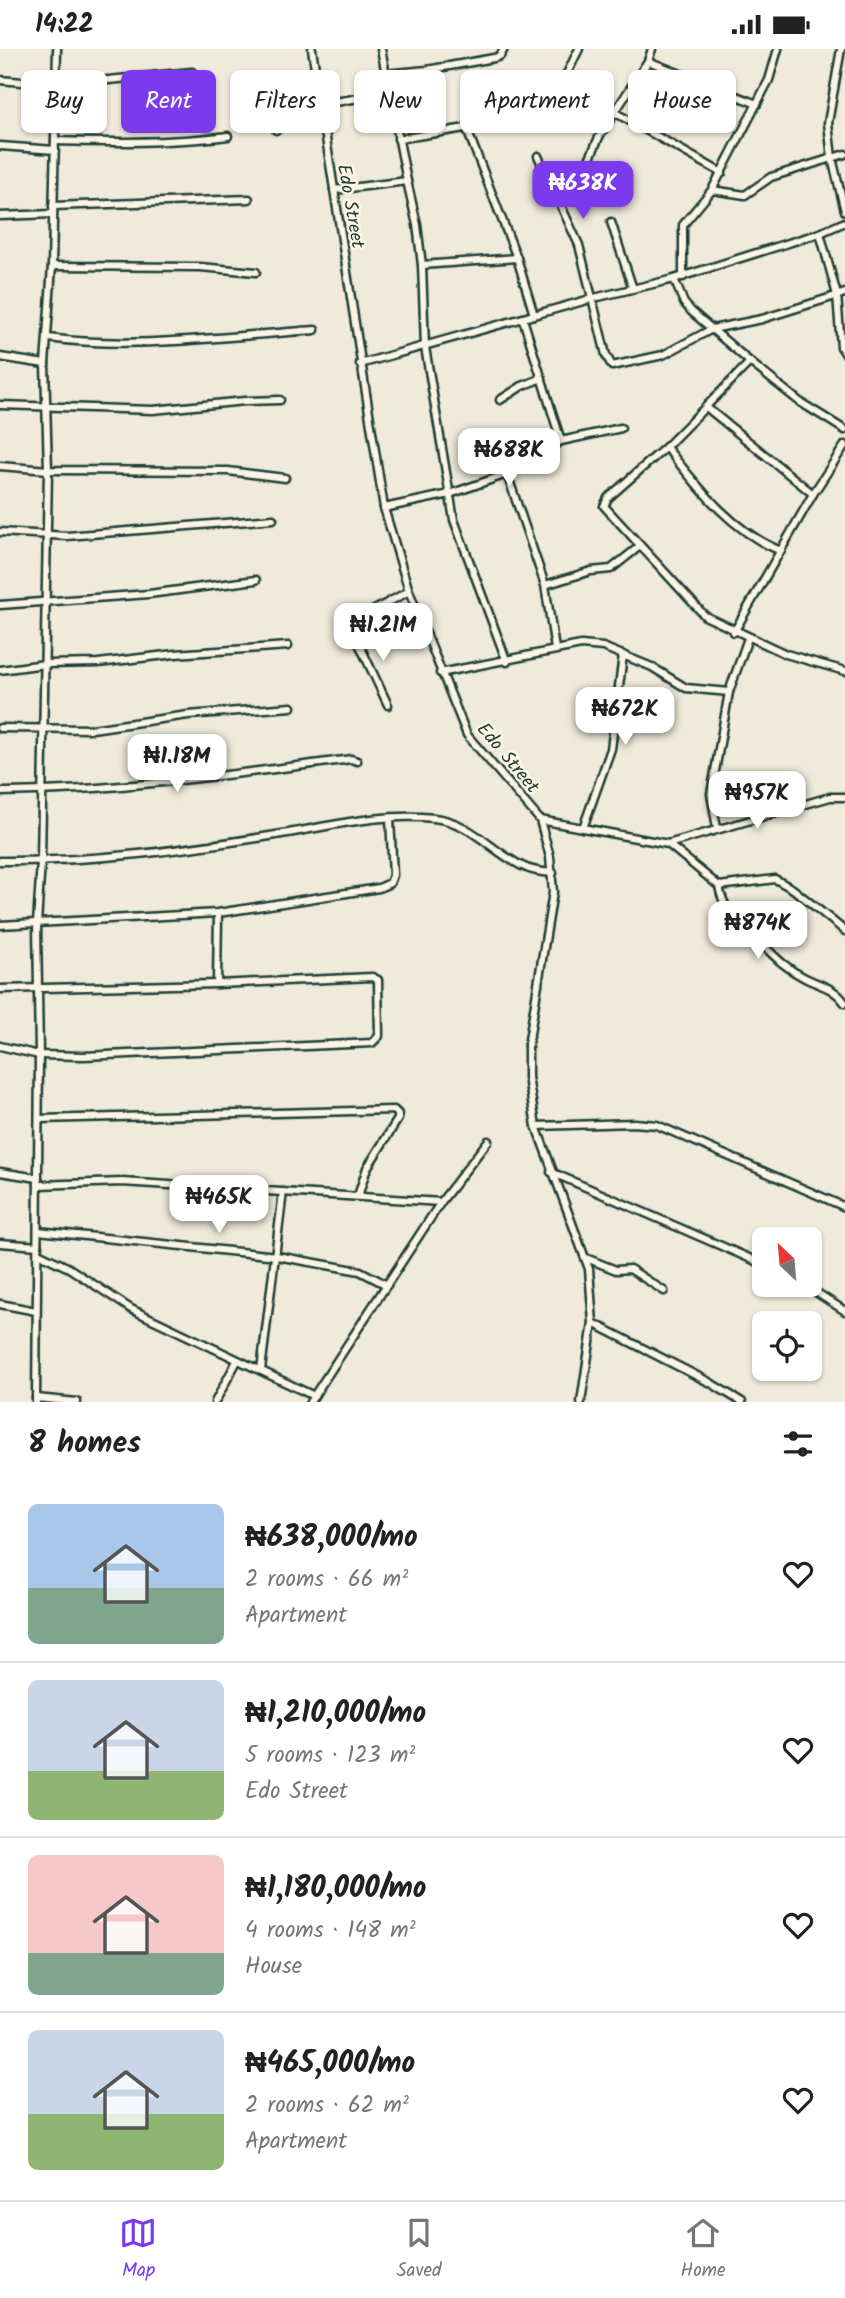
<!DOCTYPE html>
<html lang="en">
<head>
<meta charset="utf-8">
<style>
	:root { --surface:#fff; --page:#f6f6f6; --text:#222; --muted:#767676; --line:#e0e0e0; --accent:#7c3aed }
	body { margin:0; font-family:Kalam,sans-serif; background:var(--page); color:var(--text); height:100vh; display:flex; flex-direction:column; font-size:26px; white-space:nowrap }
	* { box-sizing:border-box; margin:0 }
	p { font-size:23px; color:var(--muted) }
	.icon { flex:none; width:38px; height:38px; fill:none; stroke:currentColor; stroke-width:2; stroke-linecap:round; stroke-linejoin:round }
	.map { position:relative; height:1353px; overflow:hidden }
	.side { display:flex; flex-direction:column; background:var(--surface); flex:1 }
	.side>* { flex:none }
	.hud { position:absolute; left:21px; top:21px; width:803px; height:63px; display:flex; gap:14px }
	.needle { width:46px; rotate:334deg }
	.tools { position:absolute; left:752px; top:1178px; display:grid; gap:14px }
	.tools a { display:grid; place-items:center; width:70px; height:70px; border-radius:10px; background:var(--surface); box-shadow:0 2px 5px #0004; font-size:35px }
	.price { position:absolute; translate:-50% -60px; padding:0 16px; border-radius:14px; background:#fff; color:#222; font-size:23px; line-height:46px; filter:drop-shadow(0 2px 4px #0008) }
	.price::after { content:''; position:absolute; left:50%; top:42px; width:21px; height:16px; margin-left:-10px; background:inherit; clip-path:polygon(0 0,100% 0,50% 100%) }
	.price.current { background:var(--accent); color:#fff }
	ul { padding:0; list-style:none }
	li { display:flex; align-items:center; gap:21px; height:175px; padding:0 28px }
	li+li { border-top:2px solid var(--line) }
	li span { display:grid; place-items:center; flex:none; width:196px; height:140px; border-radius:10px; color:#555 }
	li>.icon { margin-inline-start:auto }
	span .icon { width:84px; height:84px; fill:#fffc; stroke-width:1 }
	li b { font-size:30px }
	h2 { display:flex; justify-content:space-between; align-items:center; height:84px; padding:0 28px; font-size:30px }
	.pill { padding:0 24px; border-radius:10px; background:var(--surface); box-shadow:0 2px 5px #0004; font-size:24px; line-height:63px }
	.pill.current { background:var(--accent); color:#fff }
	.status { display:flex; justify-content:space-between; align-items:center; height:49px; padding:0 35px; background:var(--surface); direction:ltr }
	.status svg { height:19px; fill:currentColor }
	.dock { display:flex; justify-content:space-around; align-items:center; height:98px; border-top:2px solid var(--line); background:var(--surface); font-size:19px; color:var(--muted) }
	.dock a { display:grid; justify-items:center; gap:4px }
	.dock .current { color:var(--accent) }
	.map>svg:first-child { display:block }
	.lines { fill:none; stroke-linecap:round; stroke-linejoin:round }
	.street-casing { stroke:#1f3d34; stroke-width:11 }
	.street { stroke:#fcf5e5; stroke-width:6 }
	.labels { text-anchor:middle; stroke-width:5; stroke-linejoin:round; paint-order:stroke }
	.street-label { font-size:19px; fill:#1f3d34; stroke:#fcf5e5 }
</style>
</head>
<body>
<div class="status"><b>14:22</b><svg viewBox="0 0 49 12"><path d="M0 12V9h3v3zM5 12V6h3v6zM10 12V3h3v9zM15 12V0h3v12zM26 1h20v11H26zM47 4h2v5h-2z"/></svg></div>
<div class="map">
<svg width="845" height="1353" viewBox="0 0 845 1353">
	<rect width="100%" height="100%" fill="#efeada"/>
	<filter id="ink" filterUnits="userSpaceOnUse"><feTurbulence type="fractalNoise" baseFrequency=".0143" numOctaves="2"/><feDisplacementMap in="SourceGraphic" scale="14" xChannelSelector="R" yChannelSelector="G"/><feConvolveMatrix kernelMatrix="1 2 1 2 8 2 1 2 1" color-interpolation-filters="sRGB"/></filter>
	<g filter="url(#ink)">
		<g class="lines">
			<g class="street-casing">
				<g id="street">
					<polyline points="312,0 384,459 409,542 467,686 540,771 550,808 553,843 528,997 528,1028 536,1077 589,1220 593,1274 581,1353"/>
					<polyline points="381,0 407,132"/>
					<polyline points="841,0 828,74 832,109 845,162"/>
					<polyline points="648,12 757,55"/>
					<polyline points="385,25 427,21 494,9 500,7 504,0"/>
					<polyline points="0,31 56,36 192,23"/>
					<polyline points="614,63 722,124"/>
					<polyline points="466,78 517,209 534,266"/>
					<path d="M 276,81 C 307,52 349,51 389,45"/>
					<path d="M 398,90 C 429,85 523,72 545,55 C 561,43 570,17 579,0"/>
					<path d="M 55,92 C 113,94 170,94 228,87"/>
					<polyline points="0,97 55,101"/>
					<polyline points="538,107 579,196 606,306 612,317 663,306 712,280 762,270 845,244"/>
					<polyline points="584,122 600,86 648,12 652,0"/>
					<polyline points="334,141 407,132 417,176 422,216 425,298 454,471 507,613"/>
					<polyline points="712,141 745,146 771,128 845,105"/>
					<polyline points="53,157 249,150"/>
					<polyline points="0,167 53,165"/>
					<polyline points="611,173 633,240"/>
					<polyline points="820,184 837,246 841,298 845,304"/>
					<polyline points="422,216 517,209"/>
					<polyline points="52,217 200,218 256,223"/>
					<polyline points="683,228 683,176 712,141 769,31 778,0"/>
					<polyline points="674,230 684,254 691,262 750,313"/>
					<polyline points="523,270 561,392"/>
					<path d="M 48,289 C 136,301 226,287 315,281"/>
					<polyline points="0,308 45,315"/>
					<polyline points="360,315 594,249 674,230 820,184 845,173"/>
					<polyline points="500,351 522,337 542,329"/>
					<polyline points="0,356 153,361 245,352 280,351"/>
					<polyline points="706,358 813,445"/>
					<polyline points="845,381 800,353 750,313 666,398 608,449 604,457 705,567 786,605 845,622"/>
					<path d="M 666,398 C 698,438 732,483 781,502"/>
					<polyline points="0,417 48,421 228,422 285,429"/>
					<polyline points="507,425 545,536 555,600"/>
					<polyline points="384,459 450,445 507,425 561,392 621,379"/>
					<polyline points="0,483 67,487 273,470"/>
					<polyline points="545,536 591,522 611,520 640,497"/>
					<polyline points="0,556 149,545 256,531"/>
					<polyline points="734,583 813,445 845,396"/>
					<polyline points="0,621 45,615 98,614 175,605 288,597"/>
					<polyline points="440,624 581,596 603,598 652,618 686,639 729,643"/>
					<polyline points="388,656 353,582 358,570 409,542"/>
					<polyline points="0,679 92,680 188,666 291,658"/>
					<path d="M 0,743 C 118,742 235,725 351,710 L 357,712"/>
					<polyline points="540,771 668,795 719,837 775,830 793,840 845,882"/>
					<polyline points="583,779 611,700 623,606"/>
					<polyline points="717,779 711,745 729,643 748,589"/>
					<polyline points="668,795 830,748 845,748"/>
					<path d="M 0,812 C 93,813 184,801 276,786 C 327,778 382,763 434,769 C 471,773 491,802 522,817 C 531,822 542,823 553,824"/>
					<path d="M 719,837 C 724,866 743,876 763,896 C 776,909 787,920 805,929 C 821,937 834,938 845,954"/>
					<polyline points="0,876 218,864 379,839 390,834 393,826 390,770"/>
					<polyline points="217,935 218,864"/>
					<polyline points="0,940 217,935 372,928 378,931 379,987 372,994 84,1007 39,1006 0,997"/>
					<polyline points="39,1070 394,1061 398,1065 398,1070 367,1119 358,1147"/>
					<polyline points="536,1077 634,1074 657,1076 845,1158"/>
					<polyline points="0,1123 38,1129"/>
					<polyline points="551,1123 765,1216"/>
					<polyline points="38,1136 122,1133 441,1153"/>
					<polyline points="38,1182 277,1207 360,1222 387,1236"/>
					<polyline points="0,1194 38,1197"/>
					<polyline points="38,1204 69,1219 131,1260 314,1347"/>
					<polyline points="586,1209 616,1221 630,1220 664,1242"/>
					<polyline points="805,1236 845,1262"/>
					<polyline points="0,1255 36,1262"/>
					<polyline points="593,1274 709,1333 742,1353"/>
					<polyline points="261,1321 283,1143"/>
					<polyline points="36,1349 77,1353"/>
					<polyline points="36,1353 39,1006 37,875 41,812 48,421 45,315 52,217 57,0"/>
					<polyline points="215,1353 237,1312"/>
					<polyline points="310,1353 441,1153 488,1092"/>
				</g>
			</g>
			<use href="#street" class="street"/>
		</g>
	</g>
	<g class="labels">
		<g class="street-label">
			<text transform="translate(352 157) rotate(80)" y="7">Edo Street</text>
			<text transform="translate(509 708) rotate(50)" y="7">Edo Street</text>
		</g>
	</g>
</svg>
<div class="tools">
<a><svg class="needle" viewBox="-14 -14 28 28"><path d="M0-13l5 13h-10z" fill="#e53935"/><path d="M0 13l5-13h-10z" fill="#767676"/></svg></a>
<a><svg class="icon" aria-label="locate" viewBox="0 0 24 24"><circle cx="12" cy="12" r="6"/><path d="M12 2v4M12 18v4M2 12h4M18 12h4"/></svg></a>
</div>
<b class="price current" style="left:583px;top:172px">₦638K</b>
<b class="price" style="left:509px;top:439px">₦688K</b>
<b class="price" style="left:383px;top:614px">₦1.21M</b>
<b class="price" style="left:625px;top:698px">₦672K</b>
<b class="price" style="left:177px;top:745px">₦1.18M</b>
<b class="price" style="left:757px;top:782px">₦957K</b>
<b class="price" style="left:758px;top:912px">₦874K</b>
<b class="price" style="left:219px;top:1186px">₦465K</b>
<div class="hud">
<a class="pill">Buy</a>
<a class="pill current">Rent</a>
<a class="pill">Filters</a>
<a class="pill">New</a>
<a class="pill">Apartment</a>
<a class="pill">House</a>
</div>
</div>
<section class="side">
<h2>8 homes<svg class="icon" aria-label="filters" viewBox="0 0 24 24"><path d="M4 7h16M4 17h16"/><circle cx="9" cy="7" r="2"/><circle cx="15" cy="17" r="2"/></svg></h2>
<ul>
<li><span style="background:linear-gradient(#a9c7e8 60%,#7fa58c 0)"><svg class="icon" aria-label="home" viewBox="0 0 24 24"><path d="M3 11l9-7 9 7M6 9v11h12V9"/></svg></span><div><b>₦638,000/mo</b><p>2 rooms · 66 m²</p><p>Apartment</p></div><svg class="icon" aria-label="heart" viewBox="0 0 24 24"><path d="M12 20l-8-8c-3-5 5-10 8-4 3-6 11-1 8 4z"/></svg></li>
<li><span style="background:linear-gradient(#c9d6e8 65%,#8fb573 0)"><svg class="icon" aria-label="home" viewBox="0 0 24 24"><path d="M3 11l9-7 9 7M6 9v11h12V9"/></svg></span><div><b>₦1,210,000/mo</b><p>5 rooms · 123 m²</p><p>Edo Street</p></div><svg class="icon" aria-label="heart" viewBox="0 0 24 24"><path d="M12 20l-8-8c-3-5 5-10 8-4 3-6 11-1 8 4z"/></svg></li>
<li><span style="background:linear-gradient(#f6c9c9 70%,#7fa58c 0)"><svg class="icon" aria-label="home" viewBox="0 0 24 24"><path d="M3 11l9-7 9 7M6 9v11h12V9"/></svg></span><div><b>₦1,180,000/mo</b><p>4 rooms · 148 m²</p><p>House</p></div><svg class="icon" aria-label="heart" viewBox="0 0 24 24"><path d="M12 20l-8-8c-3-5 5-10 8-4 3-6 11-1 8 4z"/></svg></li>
<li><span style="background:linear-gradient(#c9d6e8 60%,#8fb573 0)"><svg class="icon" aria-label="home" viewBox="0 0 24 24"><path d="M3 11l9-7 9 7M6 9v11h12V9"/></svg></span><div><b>₦465,000/mo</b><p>2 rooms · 62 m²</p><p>Apartment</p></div><svg class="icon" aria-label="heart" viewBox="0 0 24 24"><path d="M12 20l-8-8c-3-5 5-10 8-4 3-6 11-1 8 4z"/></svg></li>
</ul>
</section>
<nav class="dock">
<a class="current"><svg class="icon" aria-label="map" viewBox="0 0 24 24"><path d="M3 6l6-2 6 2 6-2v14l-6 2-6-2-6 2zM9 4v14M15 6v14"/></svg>Map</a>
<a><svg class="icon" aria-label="saved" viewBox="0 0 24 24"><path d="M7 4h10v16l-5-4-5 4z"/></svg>Saved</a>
<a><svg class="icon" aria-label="home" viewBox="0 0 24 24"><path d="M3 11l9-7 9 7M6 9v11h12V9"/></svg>Home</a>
</nav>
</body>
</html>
